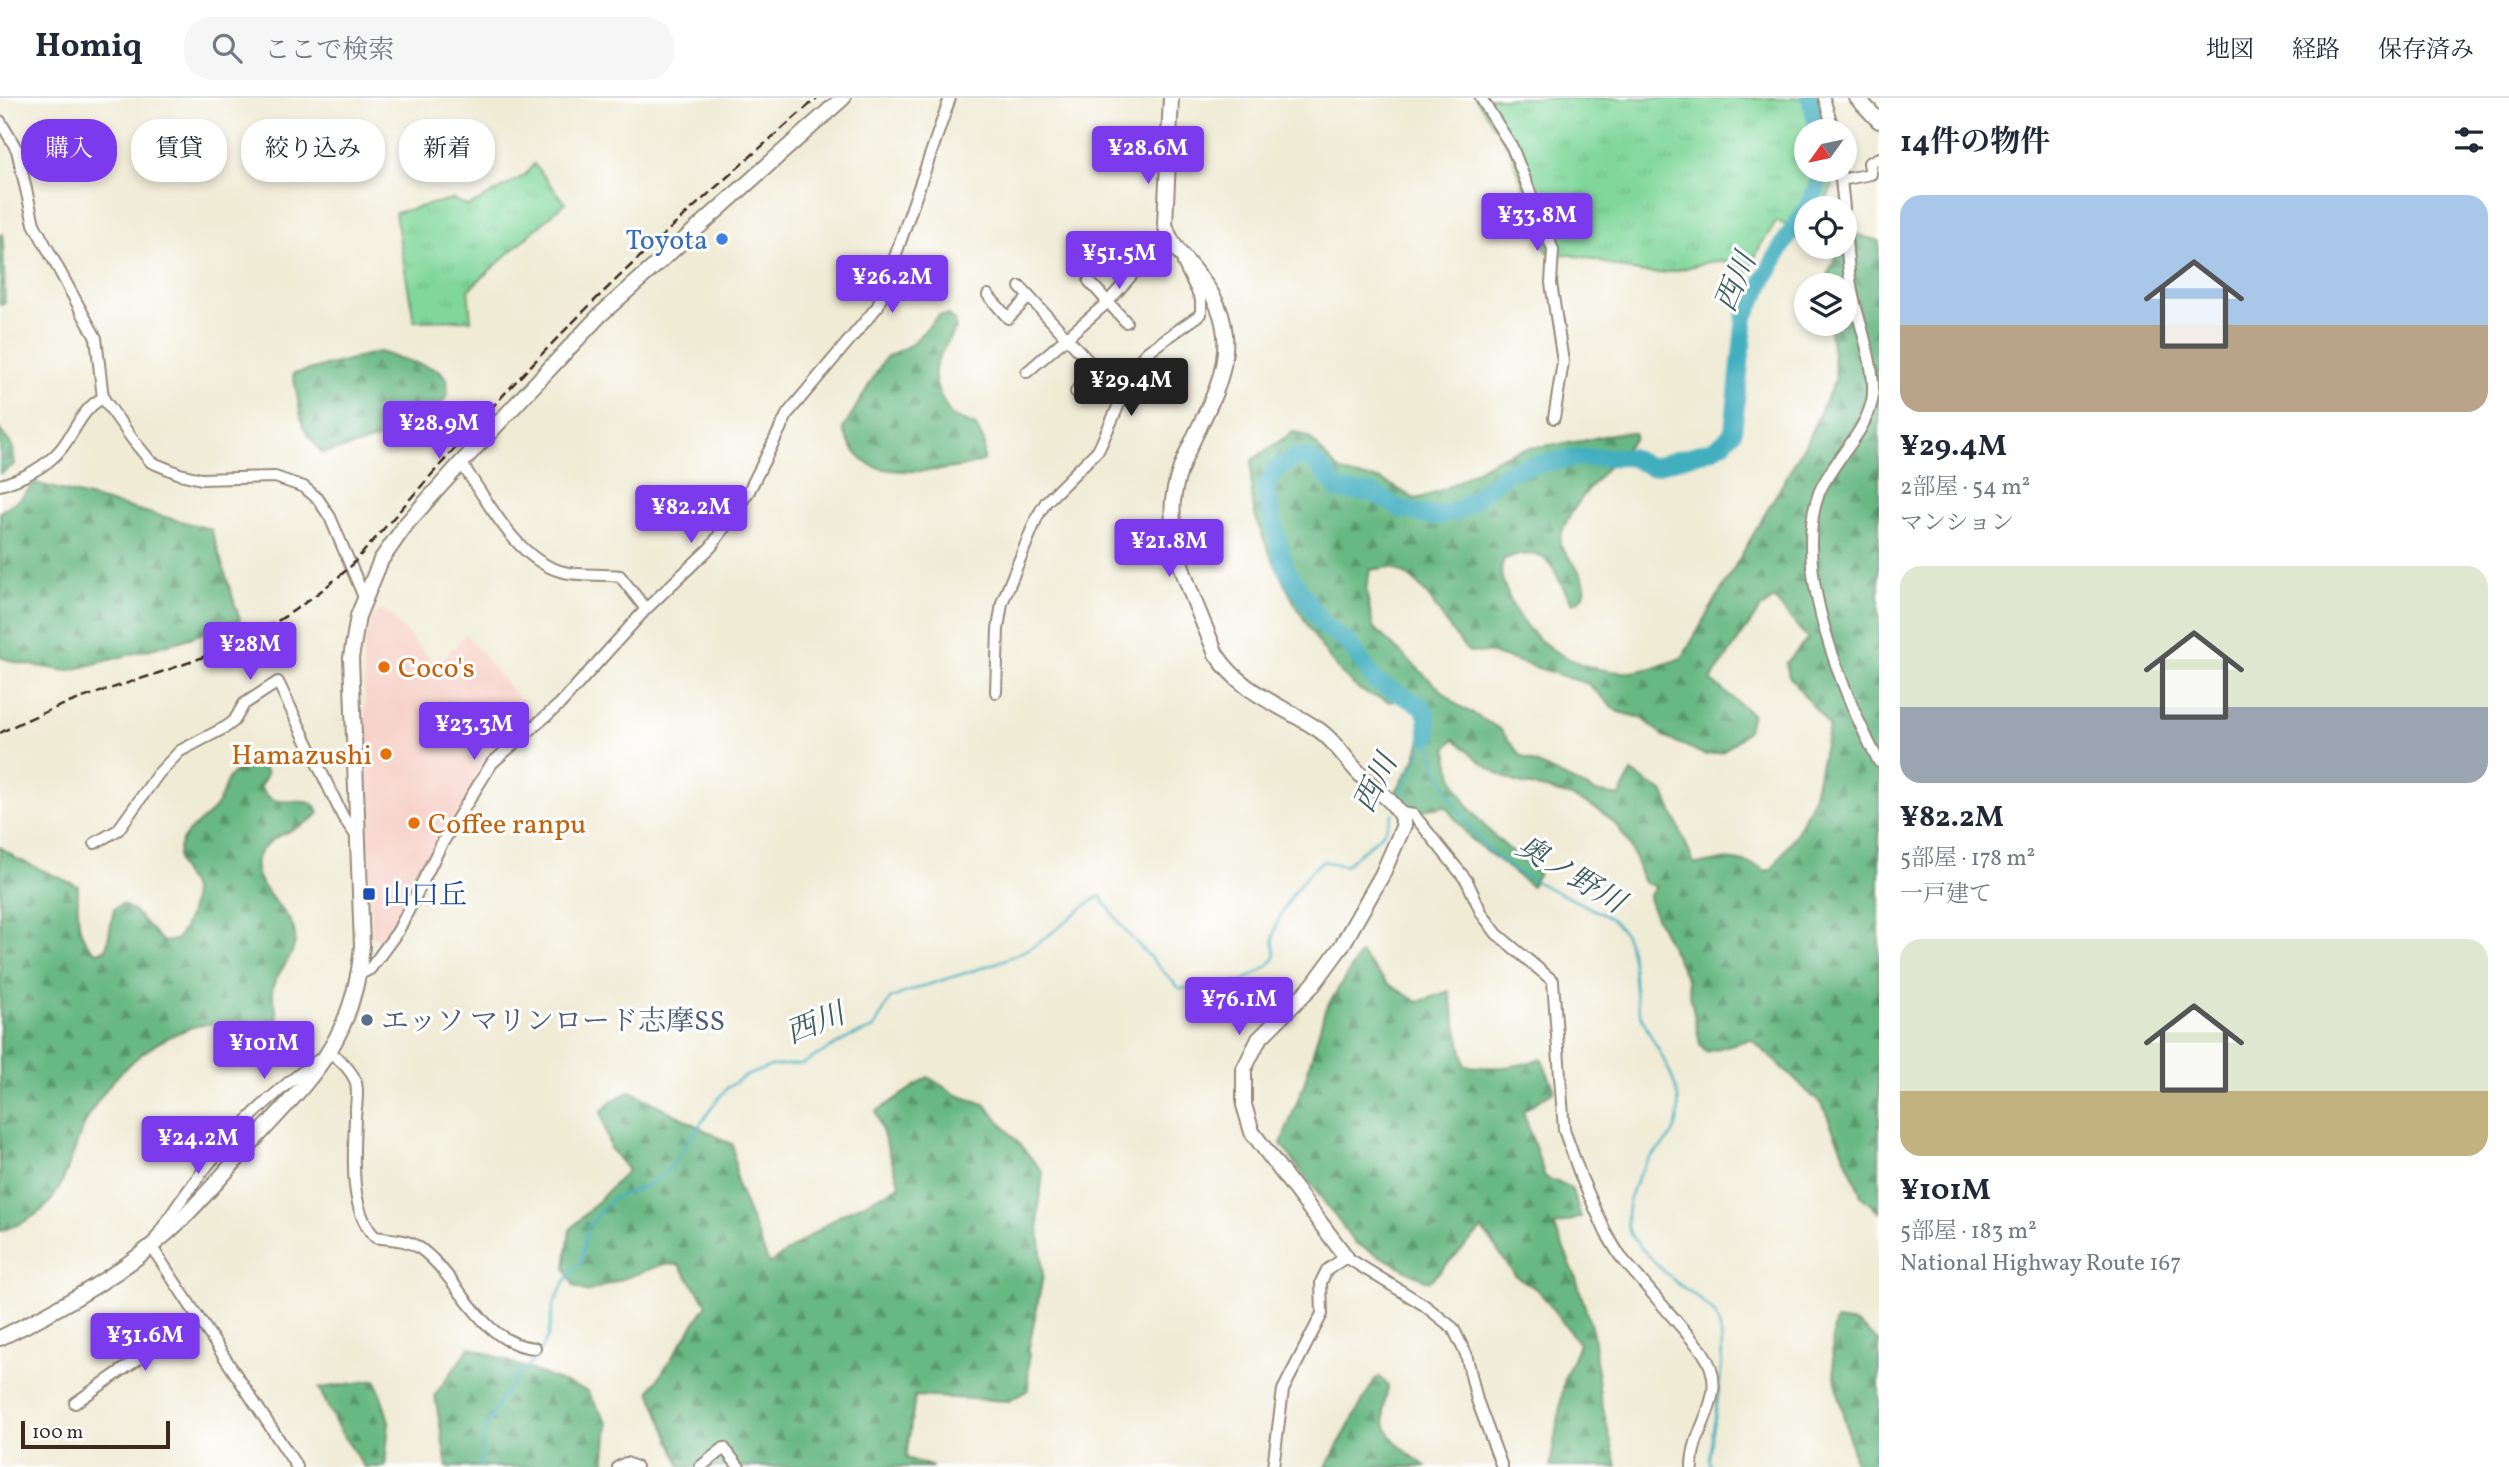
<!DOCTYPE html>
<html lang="ja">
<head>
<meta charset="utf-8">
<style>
	:root { --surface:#fff; --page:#f6f6f7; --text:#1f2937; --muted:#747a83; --line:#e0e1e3; --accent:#7c3aed }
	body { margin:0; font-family:Vollkorn,"Noto Serif JP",serif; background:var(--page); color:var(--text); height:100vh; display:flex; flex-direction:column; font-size:26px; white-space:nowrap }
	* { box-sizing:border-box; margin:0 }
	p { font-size:23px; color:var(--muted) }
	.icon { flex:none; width:38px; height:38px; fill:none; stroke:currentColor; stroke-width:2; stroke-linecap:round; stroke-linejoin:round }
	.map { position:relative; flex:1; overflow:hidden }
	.side { display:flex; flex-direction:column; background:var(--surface); width:630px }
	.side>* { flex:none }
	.hud { position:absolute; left:21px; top:21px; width:665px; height:63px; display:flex; gap:14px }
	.needle { width:46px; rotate:237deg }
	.buttons { position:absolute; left:1794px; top:21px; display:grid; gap:14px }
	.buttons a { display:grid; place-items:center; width:63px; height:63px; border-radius:50%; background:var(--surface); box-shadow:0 4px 10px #0003; font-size:35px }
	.scale { position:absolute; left:21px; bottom:18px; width:149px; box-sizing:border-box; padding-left:7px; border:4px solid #3b2a1e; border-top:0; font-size:19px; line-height:24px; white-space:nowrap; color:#3b2a1e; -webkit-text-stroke:5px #fff; paint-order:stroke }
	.price { position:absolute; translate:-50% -60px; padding:0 16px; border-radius:7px; background:var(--accent); color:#fff; font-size:23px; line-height:46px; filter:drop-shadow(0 2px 4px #0008) }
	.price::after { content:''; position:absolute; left:50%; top:42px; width:21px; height:16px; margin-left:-10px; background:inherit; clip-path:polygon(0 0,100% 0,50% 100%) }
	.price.on { background:#222; color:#fff }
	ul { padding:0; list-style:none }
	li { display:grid; align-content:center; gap:14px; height:371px; padding:0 21px }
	li span { display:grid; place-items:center; height:217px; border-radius:21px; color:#555 }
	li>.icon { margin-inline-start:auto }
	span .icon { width:126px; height:126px; fill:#fffc; stroke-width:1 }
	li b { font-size:30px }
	h2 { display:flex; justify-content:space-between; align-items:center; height:84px; padding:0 21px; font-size:30px }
	.chip { padding:0 24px; border-radius:28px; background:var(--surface); box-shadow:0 4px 10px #0003; font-size:24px; line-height:63px }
	.chip.on { background:var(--accent); color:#fff }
	header { display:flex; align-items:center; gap:42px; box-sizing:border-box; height:98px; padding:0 35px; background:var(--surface); border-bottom:2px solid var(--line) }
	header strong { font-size:33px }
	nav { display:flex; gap:38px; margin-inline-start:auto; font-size:24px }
	.search { width:490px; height:63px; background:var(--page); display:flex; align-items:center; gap:18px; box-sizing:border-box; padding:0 24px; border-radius:28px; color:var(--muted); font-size:26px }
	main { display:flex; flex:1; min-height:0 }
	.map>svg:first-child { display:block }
	.built { fill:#f7d1c8 }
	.grass { fill:url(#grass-tufts); stroke:#5e805c; stroke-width:2 }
	.forest { fill:url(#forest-firs); stroke:#527150; stroke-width:2; fill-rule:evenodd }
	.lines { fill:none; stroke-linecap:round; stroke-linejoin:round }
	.stream { stroke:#42afbf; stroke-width:2.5 }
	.river { stroke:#42afbf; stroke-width:18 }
	.street-casing { stroke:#968a7a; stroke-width:14 }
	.secondary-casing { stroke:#968a7a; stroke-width:18 }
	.street { stroke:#fff; stroke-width:10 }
	.secondary { stroke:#fff; stroke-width:14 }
	.rail { stroke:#3b2a1e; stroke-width:2.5; stroke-dasharray:10 5; stroke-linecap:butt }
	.shop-dot { fill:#3f7fe0; stroke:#fff; stroke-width:2.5 }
	.food-dot { fill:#e8710a; stroke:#fff; stroke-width:2.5 }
	.transit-dot { fill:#1a4fb4; stroke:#fff; stroke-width:2.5 }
	.service-dot { fill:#5c6f8a; stroke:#fff; stroke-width:2.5 }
	.labels { text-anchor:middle; stroke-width:6; stroke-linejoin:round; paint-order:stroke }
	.shop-label { font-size:28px; fill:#366cbe; stroke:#fff; text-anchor:end }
	.food-label { font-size:28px; fill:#c56008; stroke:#fff; text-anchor:start }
	.transit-label { font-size:28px; fill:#164399; stroke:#fff; text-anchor:start }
	.service-label { font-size:28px; fill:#4e5e75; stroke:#fff; text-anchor:start }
	.water-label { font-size:30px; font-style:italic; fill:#3e5f5e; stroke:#fff }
</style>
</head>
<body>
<header>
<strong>Homiq</strong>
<div class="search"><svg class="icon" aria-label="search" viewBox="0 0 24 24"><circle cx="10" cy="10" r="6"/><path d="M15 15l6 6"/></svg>ここで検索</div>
<nav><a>地図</a><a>経路</a><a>保存済み</a></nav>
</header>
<main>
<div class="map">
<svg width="1879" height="1369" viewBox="0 0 1879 1369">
	<defs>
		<pattern id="grass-tufts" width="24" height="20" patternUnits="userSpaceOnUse" patternTransform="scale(1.75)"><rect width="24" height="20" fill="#81d79b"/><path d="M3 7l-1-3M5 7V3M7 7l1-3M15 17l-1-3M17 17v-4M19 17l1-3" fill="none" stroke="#70b985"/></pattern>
		<pattern id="forest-firs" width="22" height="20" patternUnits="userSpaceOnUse" patternTransform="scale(1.75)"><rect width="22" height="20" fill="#68b883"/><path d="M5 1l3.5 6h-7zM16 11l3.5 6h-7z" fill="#57966b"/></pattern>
	</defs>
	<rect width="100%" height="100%" fill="#fff"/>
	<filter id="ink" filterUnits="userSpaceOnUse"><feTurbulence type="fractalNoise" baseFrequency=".0143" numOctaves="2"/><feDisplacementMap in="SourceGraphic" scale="14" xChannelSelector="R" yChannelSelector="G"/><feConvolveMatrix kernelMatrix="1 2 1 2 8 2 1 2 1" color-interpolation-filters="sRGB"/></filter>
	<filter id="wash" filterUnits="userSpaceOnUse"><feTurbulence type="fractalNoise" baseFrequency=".00686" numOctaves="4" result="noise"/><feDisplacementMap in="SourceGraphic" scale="28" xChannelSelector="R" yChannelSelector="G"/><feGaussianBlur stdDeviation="1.57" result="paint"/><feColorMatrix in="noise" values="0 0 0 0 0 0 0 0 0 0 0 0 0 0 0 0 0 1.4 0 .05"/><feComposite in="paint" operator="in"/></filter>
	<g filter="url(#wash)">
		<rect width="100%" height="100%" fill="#f0ebd5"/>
		<polygon class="built" points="381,512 390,516 436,568 466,536 536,622 503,647 488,664 385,844 372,839 363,552 372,519"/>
		<g class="grass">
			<path d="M 1476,0 L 1820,0 L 1829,33 L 1806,33 L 1806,72 L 1833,72 L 1834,82 L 1823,110 L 1806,110 L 1803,134 L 1777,123 L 1760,148 L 1747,176 C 1719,149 1695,173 1660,175 C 1634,177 1615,167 1591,161 C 1577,157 1561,156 1547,154 L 1511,54 Z"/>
			<polygon points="534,66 565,105 468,192 471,222 414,223 395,115 452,101 468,108 473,106 524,78"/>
		</g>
		<g class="forest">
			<path d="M 1849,134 L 1879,143 L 1879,1114 L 1862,1099 L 1823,1008 L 1751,941 L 1706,954 L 1700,946 L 1687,881 L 1651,809 L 1649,798 L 1656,789 L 1643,784 C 1626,728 1611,711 1553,693 C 1540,689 1524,688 1511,682 C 1489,673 1472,656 1454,641 L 1447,650 C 1452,707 1496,742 1539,775 L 1531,788 L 1472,742 L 1445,708 L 1418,713 L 1395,695 L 1415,661 L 1425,628 L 1418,618 L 1418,608 L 1402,599 L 1391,604 C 1379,600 1367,597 1357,590 C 1320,562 1271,465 1256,420 C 1250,402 1251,381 1252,362 L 1293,334 C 1317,337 1321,359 1339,371 C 1353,381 1366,378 1381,382 C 1392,386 1404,395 1415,401 C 1453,392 1474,370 1508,356 C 1531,347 1558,347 1582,343 C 1603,339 1613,333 1635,335 L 1635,340 C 1614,362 1558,418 1560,447 C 1570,462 1603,494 1573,505 C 1550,475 1556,444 1504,461 C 1497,476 1505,488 1510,502 C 1529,546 1576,572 1624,574 C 1644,574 1664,566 1682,560 L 1806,345 L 1836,280 L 1829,226 L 1844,226 L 1844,187 L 1829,187 L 1829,174 L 1838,151 L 1844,149 ZM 1390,469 C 1430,482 1440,526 1469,554 L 1491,555 L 1588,586 L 1618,614 L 1642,620 L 1663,638 L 1705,657 L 1722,654 L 1740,640 L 1747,633 L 1752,616 L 1711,582 L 1760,511 L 1774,501 L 1808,541 L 1786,565 L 1789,578 L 1829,628 L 1813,701 L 1799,731 L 1772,771 L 1766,773 C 1758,766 1732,760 1722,762 C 1711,764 1705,767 1694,765 L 1664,695 L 1631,674 L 1620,698 L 1596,694 L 1521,658 L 1500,631 L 1456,606 L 1373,529 L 1366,492 L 1370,472 Z"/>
			<polygon points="3,136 5,205 0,207 0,137"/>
			<path d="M 939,217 L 948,217 L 954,222 L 956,231 C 930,272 927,275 951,318 L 976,328 L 984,344 L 984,362 C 961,373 885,380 864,363 C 853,354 848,343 843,331 L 885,260 L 912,246 Z"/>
			<path d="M 379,254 L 439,272 L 447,281 L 448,297 C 423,333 363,347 322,355 L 303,329 L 293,276 Z"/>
			<polygon points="0,332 13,349 15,366 0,376"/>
			<polygon points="35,385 211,431 240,522 184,542 68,573 18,565 0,559 0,414 22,399"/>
			<path d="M 250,667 L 265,671 L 267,676 L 260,689 C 274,718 311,690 319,715 C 304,732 275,733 261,753 C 239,785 293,809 295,837 C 297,859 277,871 272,891 C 275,913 288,938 263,950 C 244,947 236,928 217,926 C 200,924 186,932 171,938 C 133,956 100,991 83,1030 C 61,1082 63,1114 0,1133 L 0,749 L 17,761 L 78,788 C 78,813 74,838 96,854 L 106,852 L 114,811 L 122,806 L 134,813 L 163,844 L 176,842 C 186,829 198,803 190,786 C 183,774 175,766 179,751 C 184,729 207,724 217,706 C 230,686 219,678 250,667 Z"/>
			<path d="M 1360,856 L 1387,885 L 1418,904 L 1449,893 L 1465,968 C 1493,970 1516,971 1541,960 L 1555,992 L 1523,1013 L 1545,1079 L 1571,1090 L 1581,1119 L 1554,1128 L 1575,1177 L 1593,1235 L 1600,1298 L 1617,1369 L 1550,1369 L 1565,1279 L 1579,1246 L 1539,1193 L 1515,1177 L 1482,1131 L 1429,1184 L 1355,1145 L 1281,1046 L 1304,986 L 1325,912 Z"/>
			<polygon points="928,979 957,997 985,1006 1043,1074 1038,1117 1043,1178 1029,1249 1028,1292 1009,1303 915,1298 906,1360 933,1369 681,1369 650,1293 707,1206 679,1167 664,1166 587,1194 574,1188 565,1170 570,1132 628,1072 610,1050 601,1014 613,1002 631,993 733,1047 737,1086 769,1166 840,1117 900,1088 876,1014"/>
			<path d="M 1836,1222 L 1857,1225 L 1879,1244 L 1879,1369 L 1856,1369 C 1848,1328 1823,1261 1836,1222 Z"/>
			<polygon points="470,1249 587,1293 608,1326 604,1369 447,1369 435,1297"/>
			<path d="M 1380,1279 L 1388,1288 C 1387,1297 1383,1306 1384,1315 C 1384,1341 1409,1356 1427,1369 L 1326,1369 L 1375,1281 Z"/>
			<polygon points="376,1282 389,1323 385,1369 364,1369 337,1328 319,1290"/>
		</g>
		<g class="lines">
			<g class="stream">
				<path d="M 1428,638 C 1439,685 1471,747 1514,772 C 1546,791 1580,803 1611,821 C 1641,846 1629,876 1638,909 C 1650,949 1693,988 1674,1033 C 1669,1045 1654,1053 1646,1065 C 1635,1082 1621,1114 1630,1135 C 1635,1146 1670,1180 1681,1188 C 1692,1196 1706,1204 1714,1215 C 1733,1243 1712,1327 1709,1362 L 1711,1369"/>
				<polyline points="1398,703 1428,638"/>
				<path d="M 480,1369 L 484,1335 L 498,1305 L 517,1278 L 536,1261 L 548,1239 L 553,1208 L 565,1183 L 581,1164 L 587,1132 L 602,1111 L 614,1100 L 650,1086 L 670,1070 L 715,1005 L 727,990 L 743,979 L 771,968 L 802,966 L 850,939 L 874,930 L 890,901 C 934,881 983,874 1026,852 C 1054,838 1073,813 1100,798 L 1128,836 L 1179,890 C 1214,892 1250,888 1275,860 C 1276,852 1272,845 1274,837 C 1277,815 1305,775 1323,763 L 1345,768 L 1384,734 L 1393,715"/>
			</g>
			<g class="river">
				<polyline points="1810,0 1819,33"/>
				<polyline points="1808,110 1824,72"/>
				<path d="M 1428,638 L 1427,617 L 1422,608 L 1375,583 L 1350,547 L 1323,527 L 1285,469 L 1265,391 L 1277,370 L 1296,359 L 1305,359 L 1317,366 L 1339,393 L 1373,395 L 1401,411 L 1434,419 L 1460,412 L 1508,374 L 1537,366 L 1574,360 L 1630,359 L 1651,369 L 1711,352 L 1724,344 L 1733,334 L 1745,218 C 1764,183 1780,146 1806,113"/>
			</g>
		</g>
	</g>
	<g filter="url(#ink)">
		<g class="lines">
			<g class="street-casing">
				<g id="street">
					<polyline points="1481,0 1512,49 1553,152 1551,185 1563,264 1554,320"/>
					<polyline points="1824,0 1834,33"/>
					<polyline points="0,23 17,52 34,126 96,240 103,300 133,342 151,364 180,376 201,381 275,379 304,389 318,401 330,419 364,499"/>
					<polyline points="1840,72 1844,110"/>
					<polyline points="1841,82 1871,76 1869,65 1879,60"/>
					<path d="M 1844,119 C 1847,144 1847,169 1852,193 C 1858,223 1878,274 1872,303 C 1864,338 1832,363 1819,395 C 1791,470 1843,596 1879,664"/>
					<polyline points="1089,183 1126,224"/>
					<polyline points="1020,189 1092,267 1076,294"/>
					<polyline points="988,197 1008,220 1029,199"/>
					<polyline points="1027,274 1108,204 1168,136"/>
					<path d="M 461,365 C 487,401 515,460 560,473 C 580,479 600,475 620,478 L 646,511"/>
					<path d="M 0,387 C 22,381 46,369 61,351 C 75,334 82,310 103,300"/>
					<polyline points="996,594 998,531 1002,505 1037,419 1046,404 1099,351 1138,264 1147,254 1201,216 1201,201 1183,165"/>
					<path d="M 1401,715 L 1414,717 L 1467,783 L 1482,816 L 1497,836 L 1553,883 L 1564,1032 L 1581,1079 L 1606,1135 L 1620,1158 L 1702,1253 C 1733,1297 1692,1325 1692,1369"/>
					<polyline points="95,745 118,732 158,676 180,653 226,629 234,623 244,606 278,584 343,719 358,740"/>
					<polyline points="360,876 370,871 398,833 441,747 492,665 560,606 646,511 711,449 749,393 788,315 878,208 950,0"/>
					<polyline points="75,1305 197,1220"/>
					<path d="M 297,1369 L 151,1148 C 197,1073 255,1003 330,954 C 339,961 350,970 355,982 C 359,992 356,1008 355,1019 C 354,1055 348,1111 375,1139 C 391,1142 406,1140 421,1151 C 461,1181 480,1246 535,1250"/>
					<polyline points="618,1369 626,1365 636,1369"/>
					<polyline points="700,1369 724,1350 739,1369"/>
					<polyline points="1273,1369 1283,1292 1322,1216 1321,1184 1327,1172 1346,1159 1424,1207 1453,1230 1466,1256 1477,1302 1502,1369"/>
				</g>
			</g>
			<g class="secondary-casing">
				<g id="secondary">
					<path d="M 1171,0 L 1165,126 C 1175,166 1220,182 1225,237 C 1230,298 1179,345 1173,403 C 1168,455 1198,509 1216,556 C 1243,597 1281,606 1319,632 C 1338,645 1349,668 1367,683 C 1382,697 1399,706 1404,727 L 1382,777 L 1341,849 L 1313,887 L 1259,941 L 1244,971 L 1244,1007 L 1252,1034 L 1346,1159"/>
					<polyline points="1857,0 1879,23"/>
					<path d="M 0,1240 C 64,1209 131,1171 182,1121 C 207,1096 230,1069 254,1042 C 313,978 354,941 362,848 L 351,560 L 358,518 L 381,462 L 407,425 L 461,365 L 600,217 L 843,0"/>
				</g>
			</g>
			<use href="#street" class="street"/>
			<use href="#secondary" class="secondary"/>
			<path class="rail" d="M 0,635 C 75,595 158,581 234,546 C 277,527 314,500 350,469 C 426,383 501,296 582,215 C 657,140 737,70 817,0"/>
		</g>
	</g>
	<circle class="shop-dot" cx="722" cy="141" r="7"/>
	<g class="food-dot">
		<circle cx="384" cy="569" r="7"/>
		<circle cx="386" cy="656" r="7"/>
		<circle cx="414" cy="725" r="7"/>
	</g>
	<rect class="transit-dot" x="362" y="789" width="14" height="14" rx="3.5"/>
	<circle class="service-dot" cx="367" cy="922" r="7"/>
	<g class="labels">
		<g class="shop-label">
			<text x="708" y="151">Toyota</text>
		</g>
		<g class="food-label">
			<text x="398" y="579">Coco's</text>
			<text x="372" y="666" text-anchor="end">Hamazushi</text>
			<text x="428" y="735">Coffee ranpu</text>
		</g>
		<g class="transit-label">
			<text x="383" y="806">山口丘</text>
		</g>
		<g class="service-label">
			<text x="381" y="932">エッソ マリンロード志摩SS</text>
		</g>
		<g class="water-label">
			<text transform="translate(1735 184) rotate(-67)" y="10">西川</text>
			<text transform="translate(1375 685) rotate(-64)" y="10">西川</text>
			<text transform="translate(1571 776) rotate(31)" y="10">奥ノ野川</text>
			<text transform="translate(815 925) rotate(-22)" y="10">西川</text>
		</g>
	</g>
</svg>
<div class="buttons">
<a><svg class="needle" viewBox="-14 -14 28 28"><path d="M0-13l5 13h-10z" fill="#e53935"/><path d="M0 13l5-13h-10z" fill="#747a83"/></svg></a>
<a><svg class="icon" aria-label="locate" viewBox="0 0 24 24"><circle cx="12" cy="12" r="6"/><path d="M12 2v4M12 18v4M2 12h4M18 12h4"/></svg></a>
<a><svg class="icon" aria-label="layers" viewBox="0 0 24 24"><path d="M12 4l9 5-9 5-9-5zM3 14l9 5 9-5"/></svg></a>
</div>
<div class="scale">100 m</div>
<b class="price" style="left:1148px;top:88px">¥28.6M</b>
<b class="price" style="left:1537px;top:155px">¥33.8M</b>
<b class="price" style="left:1119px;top:193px">¥51.5M</b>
<b class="price" style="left:892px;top:217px">¥26.2M</b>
<b class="price on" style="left:1131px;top:320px">¥29.4M</b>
<b class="price" style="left:439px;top:363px">¥28.9M</b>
<b class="price" style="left:691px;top:447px">¥82.2M</b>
<b class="price" style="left:1169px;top:481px">¥21.8M</b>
<b class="price" style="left:250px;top:584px">¥28M</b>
<b class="price" style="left:474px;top:664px">¥23.3M</b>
<b class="price" style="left:1239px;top:939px">¥76.1M</b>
<b class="price" style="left:264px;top:983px">¥101M</b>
<b class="price" style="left:198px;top:1078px">¥24.2M</b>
<b class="price" style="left:145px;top:1275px">¥31.6M</b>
<div class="hud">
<a class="chip on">購入</a>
<a class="chip">賃貸</a>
<a class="chip">絞り込み</a>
<a class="chip">新着</a>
</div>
</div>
<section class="side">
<h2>14件の物件<svg class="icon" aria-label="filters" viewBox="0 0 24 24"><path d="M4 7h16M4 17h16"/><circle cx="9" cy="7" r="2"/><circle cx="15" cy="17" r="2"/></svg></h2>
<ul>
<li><span style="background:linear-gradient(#a9c7e8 60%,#b9a48a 0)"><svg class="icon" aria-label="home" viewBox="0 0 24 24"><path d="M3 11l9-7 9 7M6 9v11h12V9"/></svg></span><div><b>¥29.4M</b><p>2部屋 · 54 m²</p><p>マンション</p></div></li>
<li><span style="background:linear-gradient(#dfe7d0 65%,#9aa5b1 0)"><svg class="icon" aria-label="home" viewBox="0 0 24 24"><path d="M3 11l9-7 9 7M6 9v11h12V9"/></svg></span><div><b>¥82.2M</b><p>5部屋 · 178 m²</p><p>一戸建て</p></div></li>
<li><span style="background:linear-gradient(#dfe7d0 70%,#c2b280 0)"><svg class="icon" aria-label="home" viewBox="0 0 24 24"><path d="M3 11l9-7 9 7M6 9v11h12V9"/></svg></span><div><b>¥101M</b><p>5部屋 · 183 m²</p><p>National Highway Route 167</p></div></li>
</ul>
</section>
</main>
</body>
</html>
